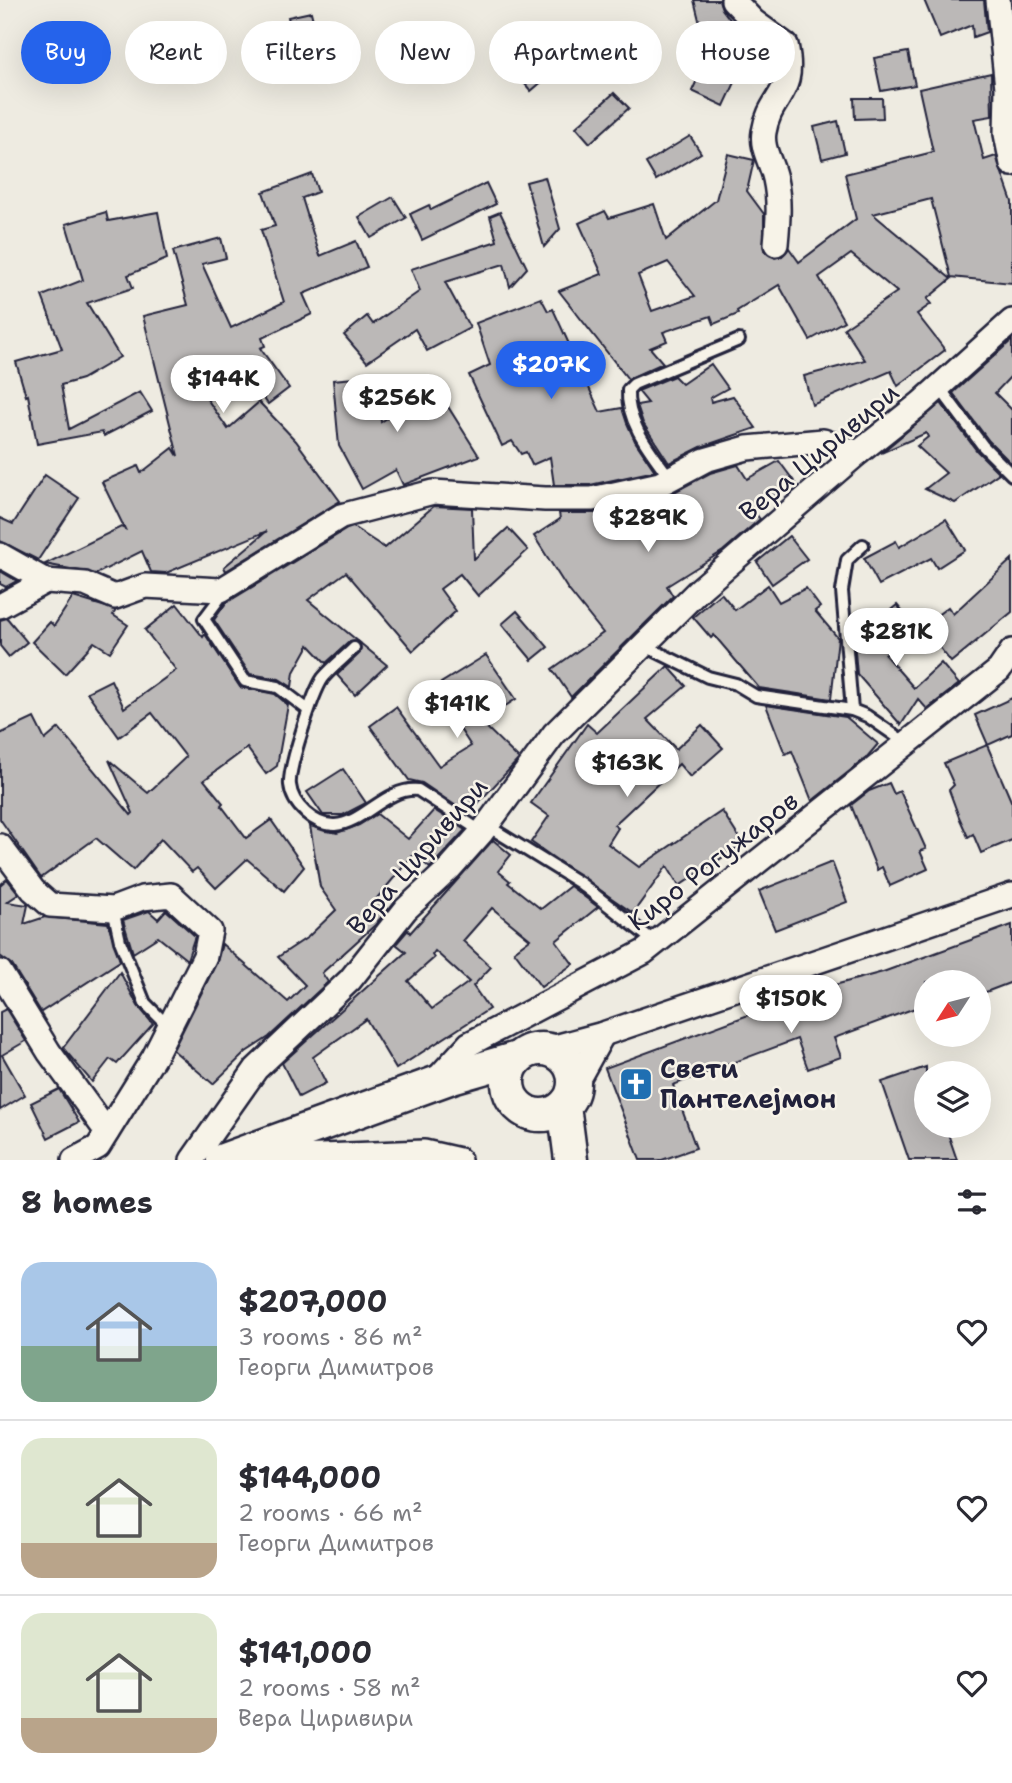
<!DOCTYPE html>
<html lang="en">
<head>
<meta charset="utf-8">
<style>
	:root { --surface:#fff; --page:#f2f2f3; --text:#2b2b33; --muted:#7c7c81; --line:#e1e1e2; --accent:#2563eb }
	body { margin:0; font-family:"Shantell Sans",sans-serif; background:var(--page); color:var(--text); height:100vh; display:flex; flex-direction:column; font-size:26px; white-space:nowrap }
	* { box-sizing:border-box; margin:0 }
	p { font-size:23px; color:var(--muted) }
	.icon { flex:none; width:38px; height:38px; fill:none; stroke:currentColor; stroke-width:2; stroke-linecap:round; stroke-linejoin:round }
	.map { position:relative; height:1160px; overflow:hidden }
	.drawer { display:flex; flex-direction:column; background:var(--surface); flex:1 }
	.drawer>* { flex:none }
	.guide { position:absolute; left:21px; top:21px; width:971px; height:63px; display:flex; gap:14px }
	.needle { width:46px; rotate:234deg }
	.controls { position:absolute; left:914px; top:970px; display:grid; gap:14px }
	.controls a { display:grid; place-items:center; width:77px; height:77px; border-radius:50%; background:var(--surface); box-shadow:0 7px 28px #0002; font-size:35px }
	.price { position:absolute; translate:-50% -60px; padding:0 16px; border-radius:24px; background:#fff; color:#222; font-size:23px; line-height:46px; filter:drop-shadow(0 2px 4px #0008) }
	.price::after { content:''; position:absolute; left:50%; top:42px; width:21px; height:16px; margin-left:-10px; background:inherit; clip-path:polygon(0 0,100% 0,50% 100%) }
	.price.current { background:var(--accent); color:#fff }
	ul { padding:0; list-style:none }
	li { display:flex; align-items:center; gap:21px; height:175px; padding:0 21px }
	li+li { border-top:2px solid var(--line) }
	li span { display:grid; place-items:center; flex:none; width:196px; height:140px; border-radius:21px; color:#555 }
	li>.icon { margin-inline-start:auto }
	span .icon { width:84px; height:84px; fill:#fffc; stroke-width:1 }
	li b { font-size:30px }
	h2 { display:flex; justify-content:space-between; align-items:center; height:84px; padding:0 21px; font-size:30px }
	.pill { padding:0 24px; border-radius:32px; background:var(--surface); box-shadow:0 7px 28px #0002; font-size:24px; line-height:63px }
	.pill.current { background:var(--accent); color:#fff }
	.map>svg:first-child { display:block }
	.building { fill:#bbb8b7; stroke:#22223b; stroke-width:2; fill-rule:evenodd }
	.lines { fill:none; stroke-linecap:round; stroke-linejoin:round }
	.lane-casing { stroke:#22223b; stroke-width:16 }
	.street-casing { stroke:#22223b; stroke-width:28 }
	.secondary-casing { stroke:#22223b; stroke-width:37 }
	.lane { stroke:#f7f3e8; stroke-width:10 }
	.street { stroke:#f7f3e8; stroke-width:23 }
	.secondary { stroke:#f7f3e8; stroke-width:32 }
	.labels { text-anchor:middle; stroke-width:5; stroke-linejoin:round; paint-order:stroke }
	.street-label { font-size:26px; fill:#22223b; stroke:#f7f3e8 }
	.poi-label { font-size:26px; font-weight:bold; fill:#22223b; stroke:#f7f3e8; text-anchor:start }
</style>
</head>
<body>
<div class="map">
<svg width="1012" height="1160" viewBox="0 0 1012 1160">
	<rect width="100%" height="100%" fill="#eeebe1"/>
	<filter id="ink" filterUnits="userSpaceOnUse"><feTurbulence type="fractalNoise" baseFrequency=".0143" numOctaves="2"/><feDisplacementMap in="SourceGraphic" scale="14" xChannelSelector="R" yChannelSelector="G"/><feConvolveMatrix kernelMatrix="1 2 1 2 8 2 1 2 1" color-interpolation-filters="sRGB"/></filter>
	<g filter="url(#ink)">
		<g class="building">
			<polygon points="694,0 719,0 722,9 748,43 756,40 770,50 774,66 738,76 724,106 692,91 708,56"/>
			<polygon points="924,0 984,0 987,32 973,37 972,25 940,38"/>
			<polygon points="311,12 317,36 294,42 288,17"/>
			<polygon points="417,31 426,49 394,66 384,48"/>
			<polygon points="908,52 915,85 881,91 874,58"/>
			<polygon points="545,53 558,68 531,91 518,76"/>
			<path d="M 991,73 L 992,116 L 974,119 L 984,160 L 996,156 L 1012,202 L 1012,283 L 951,277 L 931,199 L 873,214 L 951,279 L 927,299 L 931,304 L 917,314 L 945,350 L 898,386 L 891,371 L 812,405 L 804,376 L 865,360 L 844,328 L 897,292 L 851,254 L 819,277 L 844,321 L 810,340 L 779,285 L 737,311 L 738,314 L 714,324 L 711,316 L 663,332 L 667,341 L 650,348 L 663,363 L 628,379 L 559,291 L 602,274 L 579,223 L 605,211 L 609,218 L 654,204 L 666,240 L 716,200 L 728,154 L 754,160 L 747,191 L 764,214 L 764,250 L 775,258 L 782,256 L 789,248 L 799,262 L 856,219 L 845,174 L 933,152 L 919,89 ZM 668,262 L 695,296 L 652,311 L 638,275 Z"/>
			<polygon points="614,93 629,108 590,143 576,127"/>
			<polygon points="854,98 882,98 883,118 855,119"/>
			<polygon points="838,121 845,153 822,159 814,127"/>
			<polygon points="690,136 701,153 656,180 646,163"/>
			<polygon points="312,174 318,192 302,198 320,256 356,241 367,267 303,294 312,314 262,338 265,346 260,348 289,388 268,404 236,362 196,383 228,429 259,402 296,441 340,501 226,571 224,567 267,531 166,573 151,572 142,551 96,574 45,564 121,527 125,529 102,482 138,466 141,473 173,448 178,456 143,316 188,305 173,251 221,238 226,258 202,264 231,328 284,302 261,230 275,226 263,192"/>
			<polygon points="545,177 560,229 544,247 526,182"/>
			<polygon points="486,183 496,204 422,240 410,214 429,205 431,210"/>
			<polygon points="393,197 406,218 371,238 359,217"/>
			<polygon points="106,212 108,221 158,212 167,259 128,275 133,288 87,303 120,357 82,379 61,385 69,429 140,392 152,411 104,436 102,432 37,444 28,395 26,396 16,362 62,349 42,296 83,280 66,224"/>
			<polygon points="500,212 527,268 510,287 504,264 445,282 470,328 427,351 415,329 367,362 344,335 367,316 373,324 420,291 411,269 497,241 490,216"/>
			<polygon points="541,298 548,311 553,309 600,412 622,408 635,441 655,471 590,485 554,485 550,457 532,465 526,452 521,454 512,441 502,446 469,375 490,365 476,323"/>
			<polygon points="1012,340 1012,375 995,393 1012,410 1012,464 989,441 953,393"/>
			<polygon points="711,364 728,388 710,398 711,402 733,396 756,428 701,447 669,463 643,423 637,405 648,403 638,391 674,376 682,384"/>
			<polygon points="376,376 381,422 435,386 479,456 403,485 396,470 362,489 339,446 333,380"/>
			<polygon points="941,403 977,451 999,473 955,503 925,489 946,473 917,446 928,437 926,433 881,453"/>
			<polygon points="779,461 796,484 752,509 760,519 723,551 667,586 673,596 571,697 552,669 603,633 567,588 534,536 560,519 559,513 595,513 663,498 710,473 738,465 747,479"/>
			<polygon points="45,475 79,498 38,560 0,541 0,518 13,524"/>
			<polygon points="434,506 472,508 474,559 508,528 528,550 478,596 460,574 440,589 456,611 413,651 346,572 308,600 359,642 349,642 326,663 309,645 294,672 292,687 279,679 250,674 214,620 226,603 347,529 353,527 385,548"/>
			<polygon points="946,519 965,550 937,568 931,558 879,585 864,558 896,541 899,547"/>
			<polygon points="789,536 807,559 772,584 757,562"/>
			<polygon points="1012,559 1012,612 951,662 923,626 948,607 953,614"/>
			<polygon points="0,571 17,581 6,587 0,584"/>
			<polygon points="768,585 779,602 806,588 820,607 815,611 838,638 831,699 759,688 714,635 711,638 693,617 721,593 735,610"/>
			<polygon points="73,597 116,610 113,615 128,625 110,652 94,642 65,674 32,642 50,622 54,626"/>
			<polygon points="177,604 203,637 205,634 240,687 275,694 288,705 277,766 266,774 247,748 204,780 223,803 221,805 246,838 271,820 304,867 284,891 247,859 216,888 197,868 192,872 161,839 133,870 96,838 41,878 0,819 0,734 34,718 45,740 59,728 131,815 133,813 109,760 148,793 186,757 152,713 119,737 87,692 111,680 124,708 176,670 145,630"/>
			<polygon points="897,605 917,629 885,655 914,688 941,663 959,684 927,709 918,699 901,725 857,674 854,640"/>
			<polygon points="517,611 548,647 532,660 502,624"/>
			<polygon points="7,618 27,642 9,657 0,646 0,620"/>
			<polygon points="359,642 387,665 355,695 337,675 360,653"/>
			<polygon points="486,655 516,699 481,722 519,759 468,814 422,783 409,780 370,726 396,707 439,766 471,746 452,717 461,707 441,683"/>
			<polygon points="668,666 686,686 647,719 676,749 702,725 723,748 690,777 679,764 614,825 618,828 608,844 639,867 722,811 743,844 679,886 667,866 633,913 531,842 549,816 531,803 587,724 597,733"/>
			<polygon points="1012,698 1012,734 988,745 975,715"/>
			<polygon points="766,705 846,717 878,744 866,758 812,801 792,751 785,754"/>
			<polygon points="987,745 1012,803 1012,840 981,853 973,834 968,837 959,817 949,790 954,785 944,763"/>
			<polygon points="343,769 366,803 343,815 323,815 307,792"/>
			<polygon points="889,783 894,794 900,791 926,849 920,851 928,869 890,886 882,867 877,870 851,805 869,791"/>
			<polygon points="434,810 465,830 430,868 414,854 377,898 388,909 375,925 322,973 328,982 269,1037 246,1052 213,1084 173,1050 217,962 222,944 288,1002 305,985 278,957 308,937 336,910 320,887 310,826 337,833 359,825 377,814 408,839"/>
			<path d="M 493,840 L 511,855 L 498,871 L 510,881 L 508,883 L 541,909 L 570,886 L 598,907 L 556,941 L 573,964 L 541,987 L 514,951 L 530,939 L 492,908 L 463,941 L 491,967 L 473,986 L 489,1009 L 396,1069 L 366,1019 L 313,1057 L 326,1083 L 299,1097 L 282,1063 L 406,952 L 396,944 L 408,930 L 410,933 ZM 435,951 L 469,982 L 432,1009 L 408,981 L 434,958 L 432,955 Z"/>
			<polygon points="832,862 847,902 775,930 759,891"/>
			<polygon points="7,879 19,894 7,902 28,905 24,924 45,917 108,923 120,961 41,1012 12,965 0,956 0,885"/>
			<polygon points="166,910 195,936 187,960 158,937 133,953 123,920 149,911 158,919"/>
			<polygon points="1012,925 1012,982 978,995 978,982 926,982 926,1004 834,1038 841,1057 808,1069 797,1039 673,1085 696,1148 662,1160 640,1160 605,1068 816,990 883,972"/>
			<polygon points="120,972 138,1006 153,1024 117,1064 110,1059 92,1082 63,1048"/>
			<polygon points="6,1009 26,1041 2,1055 25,1095 0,1110 0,1012"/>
			<polygon points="926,1067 926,1125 945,1125 957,1160 909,1160 882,1082"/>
			<polygon points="59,1089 79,1122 48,1138 31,1103"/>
		</g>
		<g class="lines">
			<g class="lane-casing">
				<g id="lane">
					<polyline points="939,387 983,446 1012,475"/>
					<path d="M 670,478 C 652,453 626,423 628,390 L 634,384 L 739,340"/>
					<polyline points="863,545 847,560 842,591 852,710 867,716 906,743"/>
					<polyline points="221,590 219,599 204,619 245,681 278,687 307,709"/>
					<polyline points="645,646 708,677 736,684 756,696 852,710"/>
					<path d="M 354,648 C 344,658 332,667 323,678 C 313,692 288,769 290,785 C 292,805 315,826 335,825 C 364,823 386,787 418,790 L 482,832"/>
					<polyline points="486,825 580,883 656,943"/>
					<polyline points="113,909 120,941 145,1003 169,1027"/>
				</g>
			</g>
			<g class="street-casing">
				<g id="street">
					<path d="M 733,0 L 753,21 L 786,45 C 797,95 770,94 764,132 C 761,149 772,163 775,179 C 780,201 778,222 776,244"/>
					<polyline points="998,0 1007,88 1006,134 1012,164"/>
					<polyline points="0,555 46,581 85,584 115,597 145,586 221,590 341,516 433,492 545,499 592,499 660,484 705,460 747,448 823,441 858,453"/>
					<polyline points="0,606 46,581"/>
					<polyline points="0,846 33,890 50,905 113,909 142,898 171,895 210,931 205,956 154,1057 98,1147 74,1160"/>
					<polyline points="0,972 49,1052 107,1132"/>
					<polyline points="547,1049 603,1034 1012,895"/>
					<polyline points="435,1081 469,1044 644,952 999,670 1012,651"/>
					<polyline points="574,1086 603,1034"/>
					<polyline points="246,1159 424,1152 459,1160"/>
					<polyline points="192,1160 256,1069 350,980 406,909 450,868 482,832 554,734 700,589 858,453 921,403 1012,321"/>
				</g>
			</g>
			<g class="secondary-casing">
				<g id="secondary">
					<circle cx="541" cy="1082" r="33"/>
					<polyline points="564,1106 571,1160"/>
					<polyline points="223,1160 452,1077 517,1058"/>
				</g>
			</g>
			<use href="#lane" class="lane"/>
			<use href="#street" class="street"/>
			<use href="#secondary" class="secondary"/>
		</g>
	</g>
	<defs>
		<g id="church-square" transform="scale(1.75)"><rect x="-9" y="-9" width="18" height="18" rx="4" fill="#1f6fb2" stroke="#f7f3e8"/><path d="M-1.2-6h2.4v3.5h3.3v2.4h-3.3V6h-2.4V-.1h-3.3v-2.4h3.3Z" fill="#fff"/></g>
	</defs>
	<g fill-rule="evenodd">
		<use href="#church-square" x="636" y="1084"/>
	</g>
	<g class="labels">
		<g class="street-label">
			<text transform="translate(819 452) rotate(-40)" y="9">Вера Циривири</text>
			<text transform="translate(417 856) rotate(-49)" y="9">Вера Циривири</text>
			<text transform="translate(713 861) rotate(-38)" y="9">Киро Рогужаров</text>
		</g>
		<g class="poi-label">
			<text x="660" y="1078">Свети<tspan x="660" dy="30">Пантелејмон</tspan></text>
		</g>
	</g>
</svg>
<div class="controls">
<a><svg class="needle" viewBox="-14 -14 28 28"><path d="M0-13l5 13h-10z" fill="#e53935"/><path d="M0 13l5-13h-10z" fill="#7c7c81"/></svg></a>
<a><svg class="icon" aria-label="layers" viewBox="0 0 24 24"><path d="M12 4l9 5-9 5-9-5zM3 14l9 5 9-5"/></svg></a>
</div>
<b class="price current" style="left:551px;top:401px">$207K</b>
<b class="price" style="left:223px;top:415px">$144K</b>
<b class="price" style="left:397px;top:434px">$256K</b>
<b class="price" style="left:648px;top:554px">$289K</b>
<b class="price" style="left:896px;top:668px">$281K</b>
<b class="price" style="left:457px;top:740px">$141K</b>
<b class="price" style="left:627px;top:799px">$163K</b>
<b class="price" style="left:791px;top:1035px">$150K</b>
<div class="guide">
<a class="pill current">Buy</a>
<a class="pill">Rent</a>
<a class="pill">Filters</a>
<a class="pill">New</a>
<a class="pill">Apartment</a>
<a class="pill">House</a>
</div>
</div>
<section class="drawer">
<h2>8 homes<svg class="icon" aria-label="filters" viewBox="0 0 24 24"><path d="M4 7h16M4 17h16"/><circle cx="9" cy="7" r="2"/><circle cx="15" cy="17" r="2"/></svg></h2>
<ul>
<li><span style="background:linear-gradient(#a9c7e8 60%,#7fa58c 0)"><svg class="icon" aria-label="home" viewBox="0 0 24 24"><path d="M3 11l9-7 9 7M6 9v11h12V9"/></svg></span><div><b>$207,000</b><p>3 rooms · 86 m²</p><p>Георги Димитров</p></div><svg class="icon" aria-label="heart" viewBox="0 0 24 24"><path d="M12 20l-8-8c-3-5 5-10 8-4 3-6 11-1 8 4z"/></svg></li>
<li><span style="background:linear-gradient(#dfe7d0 75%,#b9a48a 0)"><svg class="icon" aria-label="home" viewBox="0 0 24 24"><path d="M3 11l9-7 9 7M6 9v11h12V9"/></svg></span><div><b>$144,000</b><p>2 rooms · 66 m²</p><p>Георги Димитров</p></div><svg class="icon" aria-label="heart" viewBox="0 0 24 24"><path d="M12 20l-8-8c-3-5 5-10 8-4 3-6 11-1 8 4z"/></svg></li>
<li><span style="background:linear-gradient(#dfe7d0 75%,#b9a48a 0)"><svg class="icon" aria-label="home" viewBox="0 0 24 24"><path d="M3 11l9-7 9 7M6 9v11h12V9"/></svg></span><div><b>$141,000</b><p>2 rooms · 58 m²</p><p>Вера Циривири</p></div><svg class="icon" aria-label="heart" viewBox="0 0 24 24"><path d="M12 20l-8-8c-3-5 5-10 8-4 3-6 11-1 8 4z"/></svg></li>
</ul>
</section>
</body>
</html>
